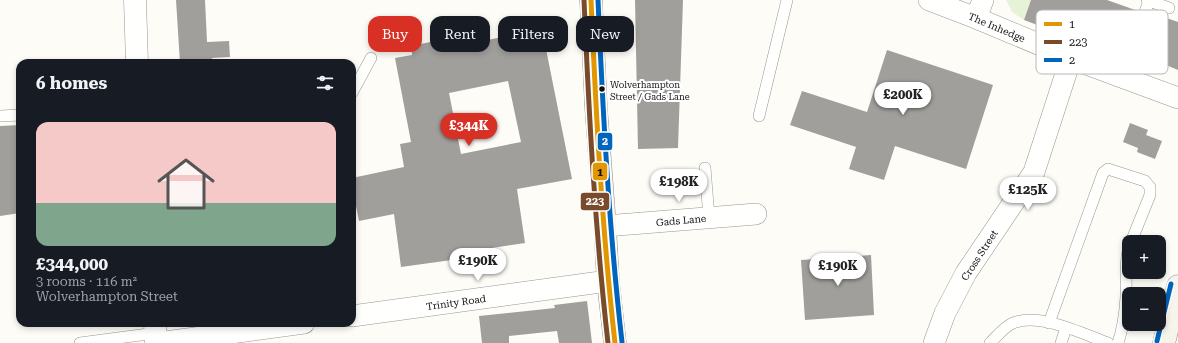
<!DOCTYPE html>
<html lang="en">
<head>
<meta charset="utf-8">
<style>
	:root { --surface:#171b24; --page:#242831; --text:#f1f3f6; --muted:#9ea1a6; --accent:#d93025 }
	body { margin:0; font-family:"Roboto Serif",serif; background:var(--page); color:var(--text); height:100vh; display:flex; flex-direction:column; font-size:15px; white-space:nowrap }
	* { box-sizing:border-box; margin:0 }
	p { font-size:13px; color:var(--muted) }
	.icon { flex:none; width:22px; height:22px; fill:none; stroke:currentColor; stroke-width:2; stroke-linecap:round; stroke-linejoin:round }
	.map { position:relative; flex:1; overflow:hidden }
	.drawer { position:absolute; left:16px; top:59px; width:340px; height:268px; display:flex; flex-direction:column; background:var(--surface); border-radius:12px; box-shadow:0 2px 6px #0003 }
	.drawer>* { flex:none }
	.top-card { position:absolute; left:368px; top:16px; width:380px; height:36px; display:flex; gap:8px }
	.tools { position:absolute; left:1122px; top:235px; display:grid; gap:8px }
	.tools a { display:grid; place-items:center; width:44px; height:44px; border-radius:8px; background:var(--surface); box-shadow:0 2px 6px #0003; font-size:20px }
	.price { position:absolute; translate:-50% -34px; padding:0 9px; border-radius:14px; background:#fff; color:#222; font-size:13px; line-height:26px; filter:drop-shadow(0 1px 2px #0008) }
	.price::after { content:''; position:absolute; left:50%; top:24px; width:12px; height:9px; margin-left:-6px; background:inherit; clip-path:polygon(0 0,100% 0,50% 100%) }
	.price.active { background:var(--accent); color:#fff }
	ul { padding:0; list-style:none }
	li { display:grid; align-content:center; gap:8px; height:212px; padding:0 20px }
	li span { display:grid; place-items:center; height:124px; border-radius:12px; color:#555 }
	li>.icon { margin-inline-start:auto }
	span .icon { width:72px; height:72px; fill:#fffc; stroke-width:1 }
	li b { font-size:17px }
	h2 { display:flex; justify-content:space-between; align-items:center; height:48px; padding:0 20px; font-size:17px }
	.chip { padding:0 14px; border-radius:12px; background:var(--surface); box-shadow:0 2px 6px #0003; font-size:14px; line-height:36px }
	.chip.active { background:var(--accent); color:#fff }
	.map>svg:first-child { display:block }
	.green { fill:#e7f3d7 }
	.building { fill:#a19f9c; fill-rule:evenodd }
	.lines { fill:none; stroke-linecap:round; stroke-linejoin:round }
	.service-casing { stroke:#979795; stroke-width:12 }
	.minor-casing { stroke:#979795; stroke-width:22 }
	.tertiary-casing { stroke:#979795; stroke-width:23 }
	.secondary-casing { stroke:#8e8d8b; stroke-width:23 }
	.service { stroke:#fffffe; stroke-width:11 }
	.minor { stroke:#fffffe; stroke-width:21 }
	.tertiary { stroke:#fffffe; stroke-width:22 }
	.secondary { stroke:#f6f4eb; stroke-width:22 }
	.bus-1-casing { stroke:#fff; stroke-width:8 }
	.bus-2-casing { stroke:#fff; stroke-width:8 }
	.bus-3-casing { stroke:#fff; stroke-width:8 }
	.bus-1 { stroke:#e09702; stroke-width:5 }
	.bus-2 { stroke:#7a4b2a; stroke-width:5 }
	.bus-3 { stroke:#0065bd; stroke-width:5 }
	.bus-dot { fill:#111; stroke:#fff; stroke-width:1.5 }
	.labels { text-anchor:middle; stroke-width:4; stroke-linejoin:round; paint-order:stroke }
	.bus-label { font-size:9px; fill:#111; stroke:#fff; text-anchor:start }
	.street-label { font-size:10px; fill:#111; stroke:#fff }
	.key { fill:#fff; stroke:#b8b8b8; stroke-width:1 }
	.key-label { font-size:11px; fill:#111 }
	.line-badge { stroke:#fff; stroke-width:1.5 }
	.badge-label { font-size:11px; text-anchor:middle; font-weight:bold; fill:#fff }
	.pale-badge-label { font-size:11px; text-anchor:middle; font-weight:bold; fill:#111 }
</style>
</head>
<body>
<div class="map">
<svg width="1178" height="343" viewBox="0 0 1178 343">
	<rect width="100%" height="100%" fill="#fdfcf7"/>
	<polygon class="green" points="1006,0 1031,0 1024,20 1012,12"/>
	<g class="building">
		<polygon points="176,0 205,0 207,42 229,41 230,57 212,58 213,63 180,63"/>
		<polygon points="635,0 683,0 678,148 638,149"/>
		<polygon points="1031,0 1107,0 1138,11 1124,49 1043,19 1040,26 1024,20"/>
		<polygon points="1155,14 1178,22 1178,70 1137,53 1151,16 1154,17"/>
		<path d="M 542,29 L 572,179 L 517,189 L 525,243 L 465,252 L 466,258 L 401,267 L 394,214 L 359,221 L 352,186 L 352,178 L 404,167 L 400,144 L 411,142 L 395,58 L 412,55 L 411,46 L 440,40 L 442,49 ZM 508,81 L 521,142 L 461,154 L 449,93 Z"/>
		<polygon points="887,50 993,85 966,169 895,146 884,180 849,169 856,147 790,125 802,91 867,112"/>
		<polygon points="1130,123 1148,130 1146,135 1162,141 1155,159 1137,152 1138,148 1123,142"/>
		<polygon points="20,125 20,213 0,216 0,126"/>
		<polygon points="871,255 874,315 805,320 801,260"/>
		<polygon points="587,301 592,343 559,343 557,331 509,336 509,343 482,343 479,316 555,308 554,305"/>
	</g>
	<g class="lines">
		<g class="service-casing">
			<g id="service">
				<polyline points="1147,0 1169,8"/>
				<polyline points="1121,77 1149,1"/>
				<polyline points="352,93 371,58"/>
				<polyline points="1,116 20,115"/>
				<polyline points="759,116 787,0"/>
				<polyline points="705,168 709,217"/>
				<polyline points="1049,323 1103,173 1108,169 1145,181 1150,187 1150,195 1131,242"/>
				<polyline points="80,343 156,333"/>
				<path d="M 990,343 C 997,336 1004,327 1013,323 C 1039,312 1083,334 1108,343"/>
				<polyline points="1061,343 1066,328"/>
				<path d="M 1118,343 C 1123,328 1125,313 1126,297 C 1127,280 1124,263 1129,247"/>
			</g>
		</g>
		<g class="minor-casing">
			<g id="minor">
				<polyline points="929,0 976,18 1086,64 1178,98"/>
				<polyline points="976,18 983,0"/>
				<polyline points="605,226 756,214"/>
				<polyline points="352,316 608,281"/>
				<polyline points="158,343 304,323"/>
				<polyline points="934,343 945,313 966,273 1034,172 1071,58"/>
			</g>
		</g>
		<g class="tertiary-casing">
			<g id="tertiary">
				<polyline points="135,0 137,63"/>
				<polyline points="155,323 156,343"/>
			</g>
		</g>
		<g class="secondary-casing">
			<g id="secondary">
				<polyline points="591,0 596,107 605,226 608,281 615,343"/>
				<polyline points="1164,343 1178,286"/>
			</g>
		</g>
		<use href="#service" class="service"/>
		<use href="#minor" class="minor"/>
		<use href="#tertiary" class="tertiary"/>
		<use href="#secondary" class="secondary"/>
		<g class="bus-1-casing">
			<path id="bus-1" d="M 591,0 C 596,114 602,229 615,343"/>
		</g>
		<g class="bus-2-casing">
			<path id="bus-2" d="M 584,0 C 589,115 595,229 608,343"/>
		</g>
		<g class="bus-3-casing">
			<g id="bus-3">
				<path d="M 598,0 C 603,114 609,229 622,342"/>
				<polyline points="1157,341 1171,284"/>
			</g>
		</g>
		<use href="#bus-1" class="bus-1"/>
		<use href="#bus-2" class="bus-2"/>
		<use href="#bus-3" class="bus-3"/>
	</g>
	<circle class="bus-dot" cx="602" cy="89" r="3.5"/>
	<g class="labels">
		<g class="bus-label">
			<text x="610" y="88">Wolverhampton<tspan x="610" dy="12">Street / Gads Lane</tspan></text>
		</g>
		<g class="street-label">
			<text transform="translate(997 27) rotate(23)" y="4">The Inhedge</text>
			<text transform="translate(681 220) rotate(-5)" y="4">Gads Lane</text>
			<text transform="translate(979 255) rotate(-57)" y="4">Cross Street</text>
			<text transform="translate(456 302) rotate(-8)" y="4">Trinity Road</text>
		</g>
	</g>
	<rect x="1036" y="10" width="132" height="64" rx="6" class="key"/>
	<rect x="1044" y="22" width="18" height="4" fill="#e09702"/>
	<rect x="1044" y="40" width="18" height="4" fill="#7a4b2a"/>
	<rect x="1044" y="58" width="18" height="4" fill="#0065bd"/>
	<g class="key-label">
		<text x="1069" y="28">1</text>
		<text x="1069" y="46">223</text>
		<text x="1069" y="64">2</text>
	</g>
	<g class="line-badge">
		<rect x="597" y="132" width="16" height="19" rx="4" fill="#0065bd"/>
		<rect x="592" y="162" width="16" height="19" rx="4" fill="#e09702"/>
		<rect x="580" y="192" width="30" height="19" rx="4" fill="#7a4b2a"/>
	</g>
	<g class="badge-label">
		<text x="605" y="145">2</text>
		<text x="595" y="205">223</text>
	</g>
	<g class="pale-badge-label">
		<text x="600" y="176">1</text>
	</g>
</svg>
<div class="tools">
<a>+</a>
<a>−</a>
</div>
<b class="price" style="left:903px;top:116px">£200K</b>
<b class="price active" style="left:469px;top:147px">£344K</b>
<b class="price" style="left:679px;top:203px">£198K</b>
<b class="price" style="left:1028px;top:211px">£125K</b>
<b class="price" style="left:478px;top:282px">£190K</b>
<b class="price" style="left:838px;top:287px">£190K</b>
<div class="top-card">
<a class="chip active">Buy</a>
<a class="chip">Rent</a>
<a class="chip">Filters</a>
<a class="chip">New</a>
</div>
<section class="drawer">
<h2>6 homes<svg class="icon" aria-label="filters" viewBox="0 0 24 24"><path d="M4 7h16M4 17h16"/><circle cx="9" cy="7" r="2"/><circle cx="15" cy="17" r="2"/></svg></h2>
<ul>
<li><span style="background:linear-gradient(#f6c9c9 65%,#7fa58c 0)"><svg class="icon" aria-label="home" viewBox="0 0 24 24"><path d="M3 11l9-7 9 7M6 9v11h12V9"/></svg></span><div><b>£344,000</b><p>3 rooms · 116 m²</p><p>Wolverhampton Street</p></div></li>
</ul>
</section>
</div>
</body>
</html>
